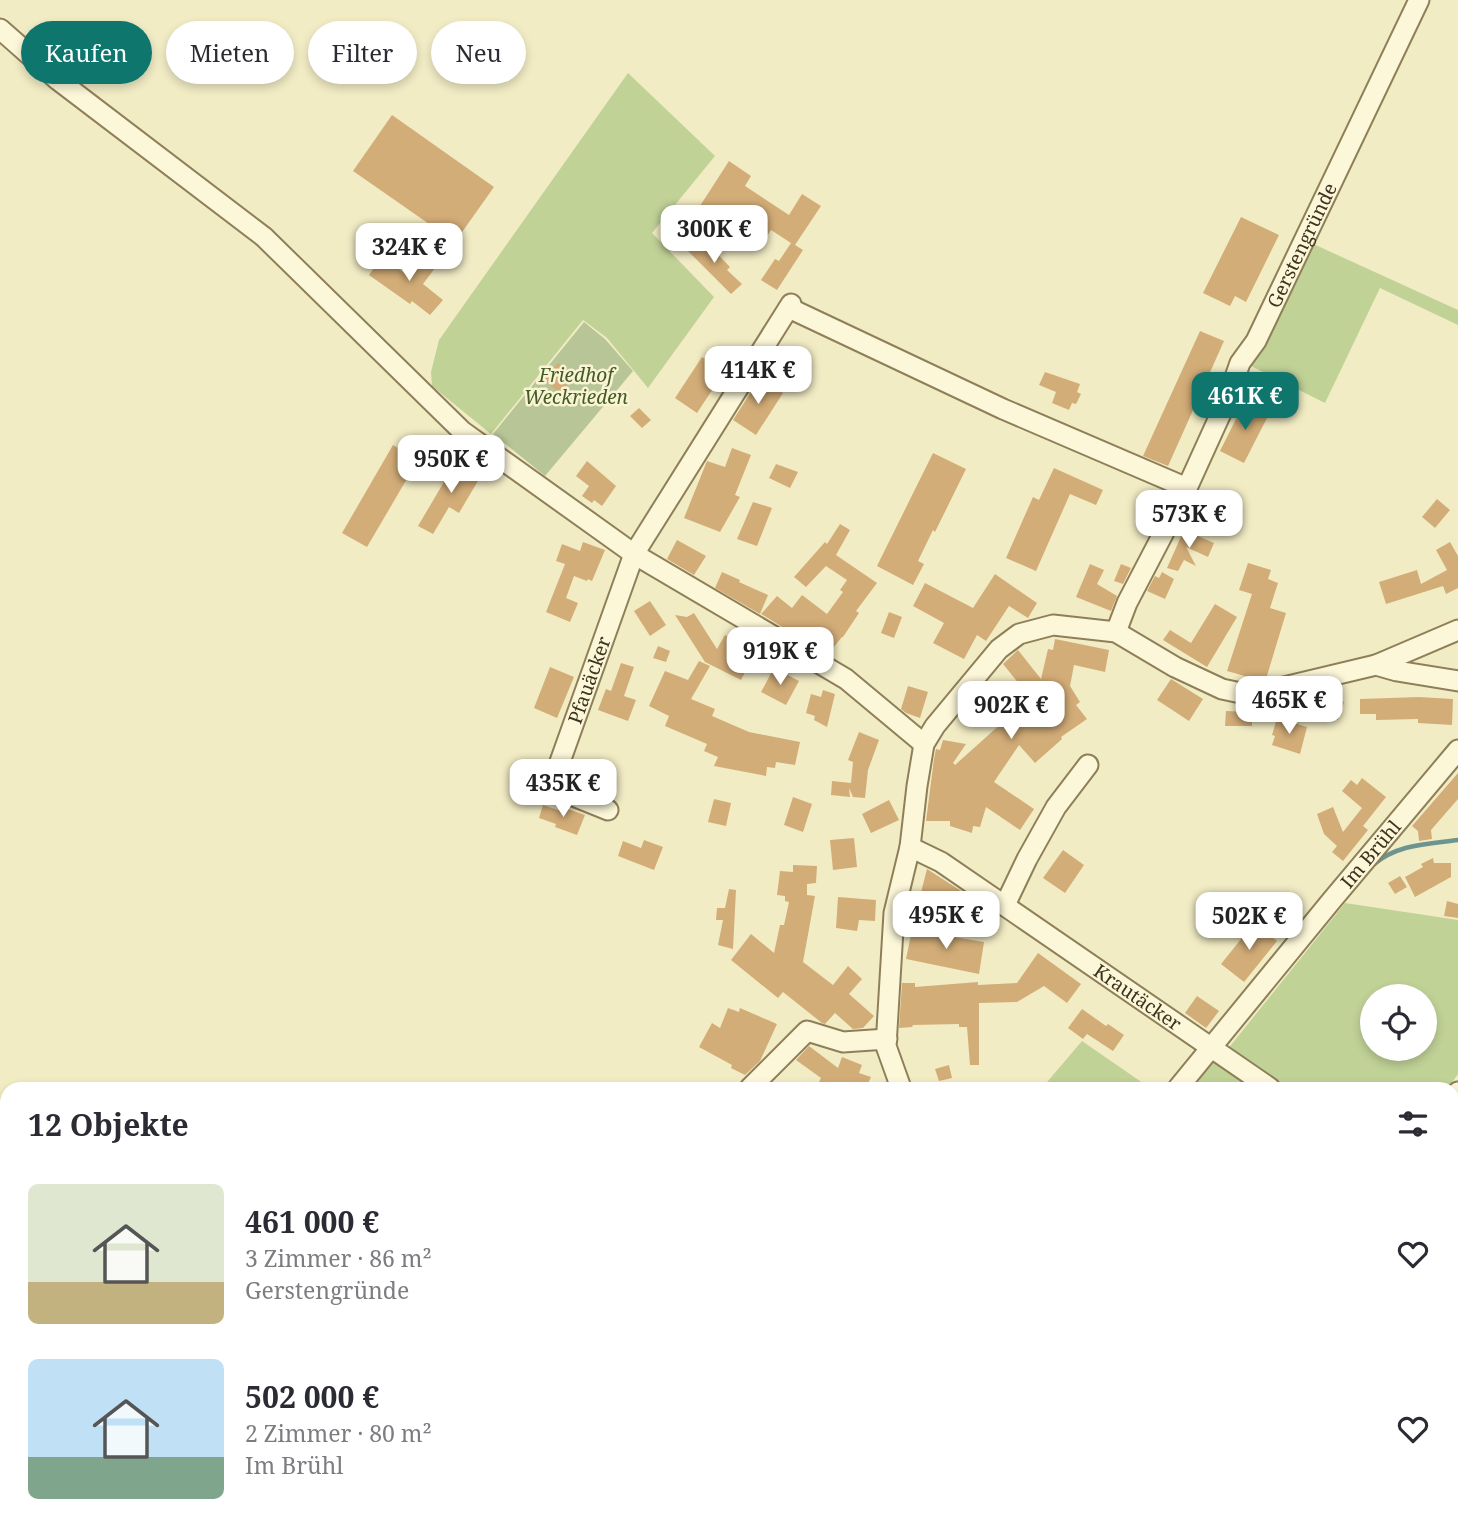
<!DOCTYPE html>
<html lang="de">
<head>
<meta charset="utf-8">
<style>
	:root { --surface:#fff; --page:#f2f2f3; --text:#2b2b33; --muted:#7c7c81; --accent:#0f766e }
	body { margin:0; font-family:"Noto Serif",serif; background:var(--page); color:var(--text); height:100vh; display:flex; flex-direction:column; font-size:26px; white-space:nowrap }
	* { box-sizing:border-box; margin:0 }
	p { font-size:23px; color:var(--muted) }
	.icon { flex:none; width:38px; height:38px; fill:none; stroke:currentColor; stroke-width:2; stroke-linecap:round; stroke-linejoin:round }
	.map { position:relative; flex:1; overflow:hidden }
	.details { position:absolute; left:0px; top:1082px; width:1460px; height:450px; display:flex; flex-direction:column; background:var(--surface); border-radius:21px 21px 0 0; box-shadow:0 4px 10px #0003 }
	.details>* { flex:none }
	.hud { position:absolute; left:21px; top:21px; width:700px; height:63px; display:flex; gap:14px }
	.buttons { position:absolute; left:1360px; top:984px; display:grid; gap:14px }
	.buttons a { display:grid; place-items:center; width:77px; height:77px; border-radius:50%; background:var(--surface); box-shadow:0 4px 10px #0003; font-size:35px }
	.price { position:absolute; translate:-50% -60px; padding:0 16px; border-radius:14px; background:#fff; color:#222; font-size:23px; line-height:46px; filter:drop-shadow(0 2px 4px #0008) }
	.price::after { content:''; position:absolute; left:50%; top:42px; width:21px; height:16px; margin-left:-10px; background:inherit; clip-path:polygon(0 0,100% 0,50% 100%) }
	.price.on { background:var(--accent); color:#fff }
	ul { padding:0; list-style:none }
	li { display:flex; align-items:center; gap:21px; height:175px; padding:0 28px }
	li span { display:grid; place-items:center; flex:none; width:196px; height:140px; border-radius:10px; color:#555 }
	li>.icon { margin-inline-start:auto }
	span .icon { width:84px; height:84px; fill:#fffc; stroke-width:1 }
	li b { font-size:30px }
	h2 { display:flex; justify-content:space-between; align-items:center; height:84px; padding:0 28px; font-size:30px }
	.tag { padding:0 24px; border-radius:32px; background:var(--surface); box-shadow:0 4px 10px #0003; font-size:24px; line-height:63px }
	.tag.on { background:var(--accent); color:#fff }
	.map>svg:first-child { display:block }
	.green { fill:#c1d297; fill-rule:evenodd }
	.cemetery { fill:#b8c697 }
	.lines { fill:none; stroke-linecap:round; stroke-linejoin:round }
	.stream { stroke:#6c9591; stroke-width:4.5 }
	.building { fill:#d3ad78 }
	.minor-casing { stroke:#8f7f59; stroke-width:23 }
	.major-casing { stroke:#5d4b2d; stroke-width:30 }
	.minor { stroke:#fcf7d9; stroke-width:19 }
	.major { stroke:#f7ea9b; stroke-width:26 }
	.labels { text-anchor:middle; stroke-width:5; stroke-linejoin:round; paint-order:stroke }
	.street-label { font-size:19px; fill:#3e331e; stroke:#f9f4d5 }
	.park-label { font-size:19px; font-style:italic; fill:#445c23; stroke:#f9f4d5 }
</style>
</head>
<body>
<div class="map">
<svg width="1458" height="1530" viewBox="0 0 1458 1530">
	<rect width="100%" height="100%" fill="#f2ecc5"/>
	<g class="green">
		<polygon points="628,73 715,156 652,233 714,297 648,388 607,338 583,320 491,434 432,386 431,372 439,340"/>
		<polygon points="1309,242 1458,310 1458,325 1380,288 1325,403 1247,364"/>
		<path d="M 1345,903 L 1458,920 L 1458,1074 L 1448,1088 L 1281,1088 L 1227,1050 ZM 1372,996 L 1424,996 L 1424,1048 L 1372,1048 Z"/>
		<polygon points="1082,1041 1150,1088 1042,1088"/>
		<polygon points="1205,1057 1218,1060 1259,1088 1180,1088"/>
		<polygon points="1458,1101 1458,1175 1453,1199 1453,1108"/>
		<polygon points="551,1524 739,1524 746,1530 548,1530"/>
		<polygon points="848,1524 1016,1524 1012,1530 829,1530"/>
	</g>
	<polygon class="cemetery" points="584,322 605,339 633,371 545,476 493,434"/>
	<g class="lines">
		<path class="stream" d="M 1373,865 C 1397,844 1428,844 1458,840"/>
	</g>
	<g class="building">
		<polygon points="392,115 494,187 455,242 353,171"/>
		<polygon points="729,161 751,176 745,186 789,215 802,194 821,206 795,245 803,250 777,290 761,280 775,259 779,261 791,243 771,230 759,249 698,209"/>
		<polygon points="1241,217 1279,235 1246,302 1235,296 1230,306 1203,293"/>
		<polygon points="700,236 730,267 727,270 742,284 731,294 687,250"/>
		<polygon points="427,256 438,264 423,284 443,300 430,315 412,301 410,304 369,275 382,257 411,278"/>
		<polygon points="1200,331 1224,341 1168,466 1143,456"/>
		<polygon points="702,357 724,372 697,413 675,398"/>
		<polygon points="558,363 574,376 560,393 544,380"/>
		<polygon points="1045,372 1080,384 1077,392 1081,394 1076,404 1072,403 1069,410 1052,403 1056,392 1039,385"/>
		<polygon points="760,378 783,393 756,435 733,420"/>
		<polygon points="1245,401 1269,414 1244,463 1220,451"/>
		<polygon points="639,408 651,420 642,428 630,416"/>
		<polygon points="393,445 418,460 367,547 342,533"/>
		<polygon points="732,448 751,455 735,495 740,497 720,532 684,518 707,461 725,467"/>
		<polygon points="933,453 966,469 935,532 933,530 918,561 924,564 913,585 877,566"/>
		<polygon points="457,460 482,474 459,513 449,507 433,534 418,526"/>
		<polygon points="587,461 616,486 602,506 594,500 592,503 582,496 589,486 576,476"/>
		<polygon points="776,464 798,472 790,488 769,478"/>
		<polygon points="1054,468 1103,490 1096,505 1070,494 1036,571 1006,558 1033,497 1039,500"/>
		<polygon points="1437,499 1450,510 1435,528 1422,517"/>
		<polygon points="753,502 772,508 757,546 737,539"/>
		<polygon points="840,524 850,530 836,555 877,583 856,611 859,613 843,637 842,637 828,654 823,651 825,644 820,642 817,648 761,614 777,596 792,608 802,595 827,614 843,592 840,590 847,580 826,566 806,587 794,577 825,542 827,544"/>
		<polygon points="1184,530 1214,543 1208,557 1186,547 1196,566 1184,560 1178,571 1167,568"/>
		<polygon points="677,540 706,556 694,575 667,559"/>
		<polygon points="583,542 605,550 592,581 588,579 587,581 574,576 566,598 578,603 570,622 546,612 565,564 556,561 562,544 580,551"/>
		<polygon points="1450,542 1458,556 1458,588 1446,594 1443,586 1386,604 1379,582 1417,570 1421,584 1447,570 1436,550"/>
		<polygon points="1248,563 1271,570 1268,579 1278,583 1270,608 1286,613 1266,679 1259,680 1227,671 1252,594 1239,590"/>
		<polygon points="1090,564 1104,570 1097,584 1117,596 1111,611 1076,597"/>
		<polygon points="1121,564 1131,568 1123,584 1114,581"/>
		<polygon points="722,572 740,580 739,582 768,595 760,614 715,588"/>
		<polygon points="1162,572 1174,579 1165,599 1147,591 1155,576 1159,578"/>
		<polygon points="995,574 1037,603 1028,618 1009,606 986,641 977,635 964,659 933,643 944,623 913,606 925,583 973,608"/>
		<polygon points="650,601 666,625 650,636 634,611"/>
		<polygon points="1215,604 1237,617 1207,667 1163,640 1170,630 1191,643"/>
		<polygon points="889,612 902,617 894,638 881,633"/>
		<polygon points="694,613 717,649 725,635 748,647 747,649 755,653 741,680 705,662 675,615 687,617"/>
		<polygon points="1055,639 1109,650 1105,672 1074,665 1070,686 1080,702 1076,705 1087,719 1061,737 1062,739 1035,763 1019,745 994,782 1034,809 1020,830 986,807 980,827 973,826 972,833 950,826 950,821 926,821 934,759 936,749 940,750 943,740 966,744 953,763 955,765 1023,704 1021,701 1028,695 1003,664 1018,650 1041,679 1048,649 1053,650"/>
		<polygon points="658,646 670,651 666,662 653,658"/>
		<polygon points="699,661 710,666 691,699 715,709 712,716 749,732 800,742 795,765 776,762 775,768 767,767 766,776 714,766 718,757 704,751 707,744 665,726 669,716 649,706 665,671 688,680"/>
		<polygon points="621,663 634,667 624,696 636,700 628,721 598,710 606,689 611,691"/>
		<polygon points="550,667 574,677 557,718 534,708"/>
		<polygon points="774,668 799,681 786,705 761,692"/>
		<polygon points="1171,679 1203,699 1189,721 1157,700"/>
		<polygon points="908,686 928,692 920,718 906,713 901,709"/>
		<polygon points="983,687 997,697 981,722 964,711"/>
		<polygon points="823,690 835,694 827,727 814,720 815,716 806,713 811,694 821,697"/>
		<polygon points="1312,693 1344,702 1338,720 1301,709 1306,694"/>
		<polygon points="1419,697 1453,699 1452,725 1418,723 1418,719 1376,720 1376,714 1360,714 1360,699"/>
		<polygon points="1226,711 1252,712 1252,726 1225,726"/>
		<polygon points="1277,718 1307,727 1300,754 1272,745 1275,736 1272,735"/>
		<polygon points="859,732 879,740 868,770 865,798 853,797 849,788 850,797 831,795 832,781 851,783 853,762 848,760"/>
		<polygon points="1458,773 1458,799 1431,830 1432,839 1419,841 1418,831 1412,826"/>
		<polygon points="1362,778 1386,797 1363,826 1368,830 1343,861 1332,852 1337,846 1324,834 1317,814 1333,807 1343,832 1362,808 1342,791 1351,780 1357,785"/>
		<polygon points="793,797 812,804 803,832 784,825"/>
		<polygon points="714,799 731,803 726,826 708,822"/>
		<polygon points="889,800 899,820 871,833 862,814"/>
		<polygon points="543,805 561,811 562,807 585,815 577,835 555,827 556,824 539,818"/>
		<polygon points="854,838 857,867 833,870 830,840"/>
		<polygon points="644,840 663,847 654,870 618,856 623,841 641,848"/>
		<polygon points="1063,850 1084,865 1065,893 1043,878"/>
		<polygon points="1433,858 1434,863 1451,863 1451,877 1415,897 1405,877 1423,867 1421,864"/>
		<polygon points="793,865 817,866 816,883 807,884 807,895 815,896 803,962 833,985 848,966 862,979 849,994 874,1016 863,1028 853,1029 835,1013 825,1024 822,1023 783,992 778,998 731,960 751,934 774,953 780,925 784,925 789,902 785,901 785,896 777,895 780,871 793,872"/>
		<polygon points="927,869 969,896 964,919 917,908"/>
		<polygon points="1400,876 1407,887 1395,894 1388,883"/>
		<polygon points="729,889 736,890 733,949 718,945 723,920 716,920 717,908 725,908"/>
		<polygon points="838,897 876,900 875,921 859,920 857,931 836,928"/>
		<polygon points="1447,901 1458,904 1458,918 1444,916"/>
		<polygon points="1254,923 1277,941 1244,982 1221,964"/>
		<polygon points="912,930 984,942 979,974 906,959"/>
		<polygon points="1038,953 1081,984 1067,1003 1044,986 1017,1002 979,1003 979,1065 970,1065 967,1027 959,1027 959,1024 913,1025 912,1027 899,1028 902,983 915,983 915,987 978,982 978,985 1017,983"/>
		<polygon points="1197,996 1219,1011 1206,1028 1185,1013"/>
		<polygon points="728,1008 739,1012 740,1008 777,1024 760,1061 745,1075 731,1068 732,1065 699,1047 712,1023 720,1028"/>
		<polygon points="1082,1009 1106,1026 1108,1024 1124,1035 1113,1051 1087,1034 1083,1039 1068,1028"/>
		<polygon points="809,1046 838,1068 842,1057 862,1065 859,1073 871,1077 866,1088 816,1088 821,1078 796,1060"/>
		<polygon points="949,1065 952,1078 939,1081 935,1069"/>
	</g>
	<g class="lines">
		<g class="minor-casing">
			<g id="minor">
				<polyline points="0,29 58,80 264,237 462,431 634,554 846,679 924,744"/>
				<polyline points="789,308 1003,409 1187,488"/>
				<path id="s1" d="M 1116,632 L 1127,603 L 1187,488 L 1227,400 L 1240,363 L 1256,341 L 1419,0"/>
				<polyline points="1376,665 1397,671 1458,681"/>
				<path id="s2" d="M 608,810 L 551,787 L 634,554 L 791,304"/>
				<path id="s3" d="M 910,847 L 941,862 L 1270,1088"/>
				<polyline points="1005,905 1027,859 1056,807 1088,765"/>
				<polyline points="750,1088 807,1031 843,1042 887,1039"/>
				<polyline points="901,1088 886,1046 894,913 910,847 917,786 924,744 935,726 999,649 1019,634 1053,625 1116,632 1175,667 1222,689 1250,695 1376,665 1458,630"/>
				<path id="s4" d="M 1178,1088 L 1332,900 L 1458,750"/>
				<polyline points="1452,1100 1458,1092"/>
				<polyline points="1452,1210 1458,1213"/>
				<polyline points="1452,1388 1458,1390"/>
				<polyline points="1452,1494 1458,1496"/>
				<polyline points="1212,1524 1226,1530"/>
				<polyline points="950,1530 957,1524"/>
				<polyline points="1031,1530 1035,1524"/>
			</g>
		</g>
		<g class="major-casing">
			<g id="major">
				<polyline points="1452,1253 1458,1233"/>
				<polyline points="1344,1530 1346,1524"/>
			</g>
		</g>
		<use href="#minor" class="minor"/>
		<use href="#major" class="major"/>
	</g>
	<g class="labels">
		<g class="street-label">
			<text dy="7" stroke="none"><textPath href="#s1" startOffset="430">Gerstengründe</textPath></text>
			<text dy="7" stroke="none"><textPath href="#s2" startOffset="175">Pfauäcker</textPath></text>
			<text dy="7" stroke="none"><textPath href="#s4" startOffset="303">Im Brühl</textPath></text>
			<text dy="7" stroke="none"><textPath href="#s3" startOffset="273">Krautäcker</textPath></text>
		</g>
		<g class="park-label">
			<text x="576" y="382">Friedhof<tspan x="576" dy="22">Weckrieden</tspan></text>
		</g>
	</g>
</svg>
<div class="buttons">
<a><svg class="icon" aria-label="locate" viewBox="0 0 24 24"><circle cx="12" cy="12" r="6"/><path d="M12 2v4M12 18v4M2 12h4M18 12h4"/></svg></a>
</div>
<b class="price" style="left:714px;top:265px">300K €</b>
<b class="price" style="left:409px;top:283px">324K €</b>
<b class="price" style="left:758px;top:406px">414K €</b>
<b class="price on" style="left:1245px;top:432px">461K €</b>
<b class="price" style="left:451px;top:495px">950K €</b>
<b class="price" style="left:1189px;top:550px">573K €</b>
<b class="price" style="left:780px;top:687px">919K €</b>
<b class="price" style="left:1289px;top:736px">465K €</b>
<b class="price" style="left:1011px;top:741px">902K €</b>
<b class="price" style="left:563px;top:819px">435K €</b>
<b class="price" style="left:946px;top:951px">495K €</b>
<b class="price" style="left:1249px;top:952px">502K €</b>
<div class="hud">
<a class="tag on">Kaufen</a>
<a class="tag">Mieten</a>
<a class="tag">Filter</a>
<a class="tag">Neu</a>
</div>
<section class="details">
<h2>12 Objekte<svg class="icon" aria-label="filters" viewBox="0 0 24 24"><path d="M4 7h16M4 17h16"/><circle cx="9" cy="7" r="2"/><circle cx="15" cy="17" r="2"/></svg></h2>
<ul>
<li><span style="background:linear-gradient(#dfe7d0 70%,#c2b280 0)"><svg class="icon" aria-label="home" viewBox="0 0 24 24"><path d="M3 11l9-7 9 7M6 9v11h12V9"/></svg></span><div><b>461 000 €</b><p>3 Zimmer · 86 m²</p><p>Gerstengründe</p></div><svg class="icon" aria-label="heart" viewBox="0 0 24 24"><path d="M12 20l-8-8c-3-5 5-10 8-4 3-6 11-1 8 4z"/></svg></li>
<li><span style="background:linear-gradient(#bfe0f5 70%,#7fa58c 0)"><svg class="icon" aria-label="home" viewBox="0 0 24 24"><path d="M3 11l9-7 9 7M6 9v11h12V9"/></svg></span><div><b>502 000 €</b><p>2 Zimmer · 80 m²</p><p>Im Brühl</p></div><svg class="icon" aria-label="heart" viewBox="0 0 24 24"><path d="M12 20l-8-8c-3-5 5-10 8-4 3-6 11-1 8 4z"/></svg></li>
</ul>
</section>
</div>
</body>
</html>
